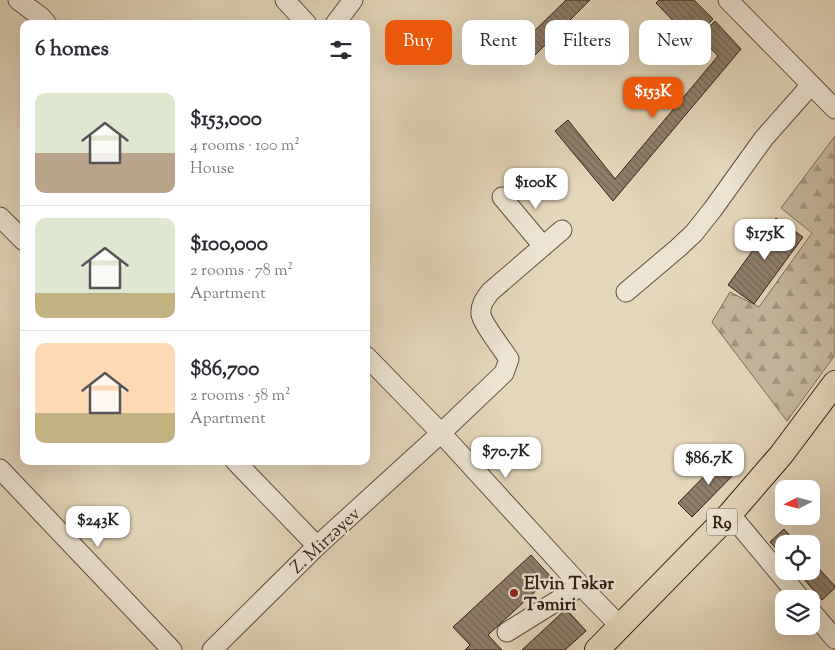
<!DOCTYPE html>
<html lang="en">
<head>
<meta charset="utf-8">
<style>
	:root { --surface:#fff; --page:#f2f2f3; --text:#2b2b33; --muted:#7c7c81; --line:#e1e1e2; --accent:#ea580c }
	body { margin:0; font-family:"Sorts Mill Goudy",serif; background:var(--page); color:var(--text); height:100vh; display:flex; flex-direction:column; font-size:19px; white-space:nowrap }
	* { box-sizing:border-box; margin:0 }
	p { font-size:16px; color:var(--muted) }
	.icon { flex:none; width:28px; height:28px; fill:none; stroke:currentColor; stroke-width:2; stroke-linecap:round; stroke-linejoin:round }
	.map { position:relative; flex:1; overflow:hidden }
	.side { position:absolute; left:20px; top:20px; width:350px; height:445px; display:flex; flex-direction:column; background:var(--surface); border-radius:10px; box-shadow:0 5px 20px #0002 }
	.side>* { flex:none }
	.top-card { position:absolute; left:385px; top:20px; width:375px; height:45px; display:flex; gap:10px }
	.needle { width:32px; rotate:264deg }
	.controls { position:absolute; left:775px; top:480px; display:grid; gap:10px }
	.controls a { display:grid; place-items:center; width:45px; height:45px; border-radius:10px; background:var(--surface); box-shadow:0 5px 20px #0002; font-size:25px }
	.price { position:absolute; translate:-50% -42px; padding:0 11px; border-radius:10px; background:#fff; color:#222; font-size:16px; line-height:32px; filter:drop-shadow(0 1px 2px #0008) }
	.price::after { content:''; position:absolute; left:50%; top:30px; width:15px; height:11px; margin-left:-8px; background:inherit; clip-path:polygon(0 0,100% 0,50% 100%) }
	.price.active { background:var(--accent); color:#fff }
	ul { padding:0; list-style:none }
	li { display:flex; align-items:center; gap:15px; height:125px; padding:0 15px }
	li+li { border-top:1px solid var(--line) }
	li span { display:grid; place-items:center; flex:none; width:140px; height:100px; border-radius:10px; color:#555 }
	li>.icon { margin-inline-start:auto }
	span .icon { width:60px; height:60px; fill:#fffc; stroke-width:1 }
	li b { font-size:21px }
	h2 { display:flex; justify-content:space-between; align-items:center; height:60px; padding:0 15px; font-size:21px }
	.pill { padding:0 18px; border-radius:10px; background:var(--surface); box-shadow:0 5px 20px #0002; font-size:18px; line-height:45px }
	.pill.active { background:var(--accent); color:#fff }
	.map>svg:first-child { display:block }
	.forest { fill:url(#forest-firs); stroke:#7c6a58 }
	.building { fill:url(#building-back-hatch); stroke:#321e14 }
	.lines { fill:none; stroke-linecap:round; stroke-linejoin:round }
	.minor-casing { stroke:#5e4c3d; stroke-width:21 }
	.major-casing { stroke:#321e14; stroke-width:26 }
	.minor { stroke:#ede4d2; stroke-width:19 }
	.major { stroke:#e4d6b9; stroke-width:24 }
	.poi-dot { fill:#8f2418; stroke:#ede4d2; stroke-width:2 }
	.labels { text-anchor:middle; stroke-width:4.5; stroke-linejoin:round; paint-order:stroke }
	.shield { fill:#ede4d2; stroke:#6a594d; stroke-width:1 }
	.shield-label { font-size:16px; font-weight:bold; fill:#321e14 }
	.street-label { font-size:18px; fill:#321e14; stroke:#ede4d2 }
	.poi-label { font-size:18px; font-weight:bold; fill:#321e14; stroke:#ede4d2; text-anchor:start }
</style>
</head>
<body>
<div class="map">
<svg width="835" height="650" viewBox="0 0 835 650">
	<defs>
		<pattern id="forest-firs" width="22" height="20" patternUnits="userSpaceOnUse" patternTransform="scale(1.25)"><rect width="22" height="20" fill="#c6b79d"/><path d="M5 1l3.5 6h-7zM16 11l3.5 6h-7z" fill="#a1947f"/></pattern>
		<pattern id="building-back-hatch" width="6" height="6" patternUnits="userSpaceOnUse" patternTransform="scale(1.25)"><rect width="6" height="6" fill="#8f7e6a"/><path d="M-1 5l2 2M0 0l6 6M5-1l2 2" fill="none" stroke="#756756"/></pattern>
	</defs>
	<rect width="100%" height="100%" fill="#e4d6b9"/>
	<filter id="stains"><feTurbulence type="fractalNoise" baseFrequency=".004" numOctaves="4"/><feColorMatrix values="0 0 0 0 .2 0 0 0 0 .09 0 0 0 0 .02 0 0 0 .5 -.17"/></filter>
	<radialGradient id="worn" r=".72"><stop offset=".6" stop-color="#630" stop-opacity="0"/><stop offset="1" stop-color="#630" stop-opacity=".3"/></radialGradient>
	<polygon class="forest" points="835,136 835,355 787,421 712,322 730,292 759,307 812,233 781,208"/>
	<g class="building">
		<polygon points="566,0 590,0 526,64 514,51"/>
		<polygon points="659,0 694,0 713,19 692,40 656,3"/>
		<polygon points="715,21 741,49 613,201 555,131 568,120 615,179 718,56 700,37"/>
		<polygon points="776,218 803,237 754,304 728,285"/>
		<polygon points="726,454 740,468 692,517 678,503"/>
		<polygon points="784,529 797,544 784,544 784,557 770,542"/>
		<polygon points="531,555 551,577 488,635 502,650 465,650 470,645 453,627"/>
		<polygon points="811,560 835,586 835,588 822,600 797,571 811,571"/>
		<polygon points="566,609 586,631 565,650 522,650"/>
	</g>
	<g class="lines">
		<g class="minor-casing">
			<g id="minor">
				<polyline points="18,0 41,17 47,24"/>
				<polyline points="285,0 307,24"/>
				<polyline points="728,0 835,109"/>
				<polyline points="335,24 353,0"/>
				<polyline points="502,197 543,246"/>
				<polyline points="0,217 24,241"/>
				<polyline points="626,292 678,248 694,233 713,209 764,138 811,85"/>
				<polyline points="366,356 441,433 581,586 620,626"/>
				<polyline points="235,461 317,546"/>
				<polyline points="0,469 172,650"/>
				<polyline points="730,514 801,599"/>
				<polyline points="811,611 835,639"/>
				<polyline points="507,632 581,586"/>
				<path d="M 212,650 L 317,546 L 441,433 L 504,373 L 509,359 C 503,350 482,323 481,314 C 480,305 485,299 490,292 L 562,230"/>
			</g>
		</g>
		<g class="major-casing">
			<polyline id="major" points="597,650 730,514 781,455 835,383"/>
		</g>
		<use href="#minor" class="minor"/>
		<use href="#major" class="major"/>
	</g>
	<circle class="poi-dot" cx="514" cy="593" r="5"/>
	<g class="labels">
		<rect class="shield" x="707" y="508.5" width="30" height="27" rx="4"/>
		<g class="shield-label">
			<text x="722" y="528">R9</text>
		</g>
		<g class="street-label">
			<text transform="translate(325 540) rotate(-43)" y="6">Z. Mirzəyev</text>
		</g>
		<g class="poi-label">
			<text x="524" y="589">Elvin Təkər<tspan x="524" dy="21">Təmiri</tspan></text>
		</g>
	</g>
	<rect width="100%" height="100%" filter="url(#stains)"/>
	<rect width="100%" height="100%" fill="url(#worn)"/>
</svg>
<div class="controls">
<a><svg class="needle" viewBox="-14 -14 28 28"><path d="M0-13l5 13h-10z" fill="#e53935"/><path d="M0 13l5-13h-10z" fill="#7c7c81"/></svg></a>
<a><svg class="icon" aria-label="locate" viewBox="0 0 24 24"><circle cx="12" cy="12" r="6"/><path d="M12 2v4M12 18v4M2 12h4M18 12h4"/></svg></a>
<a><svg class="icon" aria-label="layers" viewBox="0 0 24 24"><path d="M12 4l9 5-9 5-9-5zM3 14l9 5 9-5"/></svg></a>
</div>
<b class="price active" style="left:653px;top:119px">$153K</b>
<b class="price" style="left:536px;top:210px">$100K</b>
<b class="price" style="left:765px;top:261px">$175K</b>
<b class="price" style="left:506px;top:479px">$70.7K</b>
<b class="price" style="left:709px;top:486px">$86.7K</b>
<b class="price" style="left:98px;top:548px">$243K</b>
<div class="top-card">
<a class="pill active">Buy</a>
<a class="pill">Rent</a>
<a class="pill">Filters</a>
<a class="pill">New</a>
</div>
<section class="side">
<h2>6 homes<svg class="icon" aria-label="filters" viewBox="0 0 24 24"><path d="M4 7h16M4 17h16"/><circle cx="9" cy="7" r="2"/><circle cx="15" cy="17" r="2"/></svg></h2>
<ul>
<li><span style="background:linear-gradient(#dfe7d0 60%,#b9a48a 0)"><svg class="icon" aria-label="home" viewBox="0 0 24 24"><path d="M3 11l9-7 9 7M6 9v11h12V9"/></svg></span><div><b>$153,000</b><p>4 rooms · 100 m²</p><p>House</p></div></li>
<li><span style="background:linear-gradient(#dfe7d0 75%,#c2b280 0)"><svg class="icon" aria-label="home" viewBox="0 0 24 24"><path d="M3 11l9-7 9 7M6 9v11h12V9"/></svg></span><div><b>$100,000</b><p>2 rooms · 78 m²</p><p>Apartment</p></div></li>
<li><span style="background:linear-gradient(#ffd9b3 70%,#c2b280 0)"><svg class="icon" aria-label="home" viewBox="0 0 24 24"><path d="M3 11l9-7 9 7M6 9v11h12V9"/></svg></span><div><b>$86,700</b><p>2 rooms · 58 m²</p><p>Apartment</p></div></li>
</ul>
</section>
</div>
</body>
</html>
